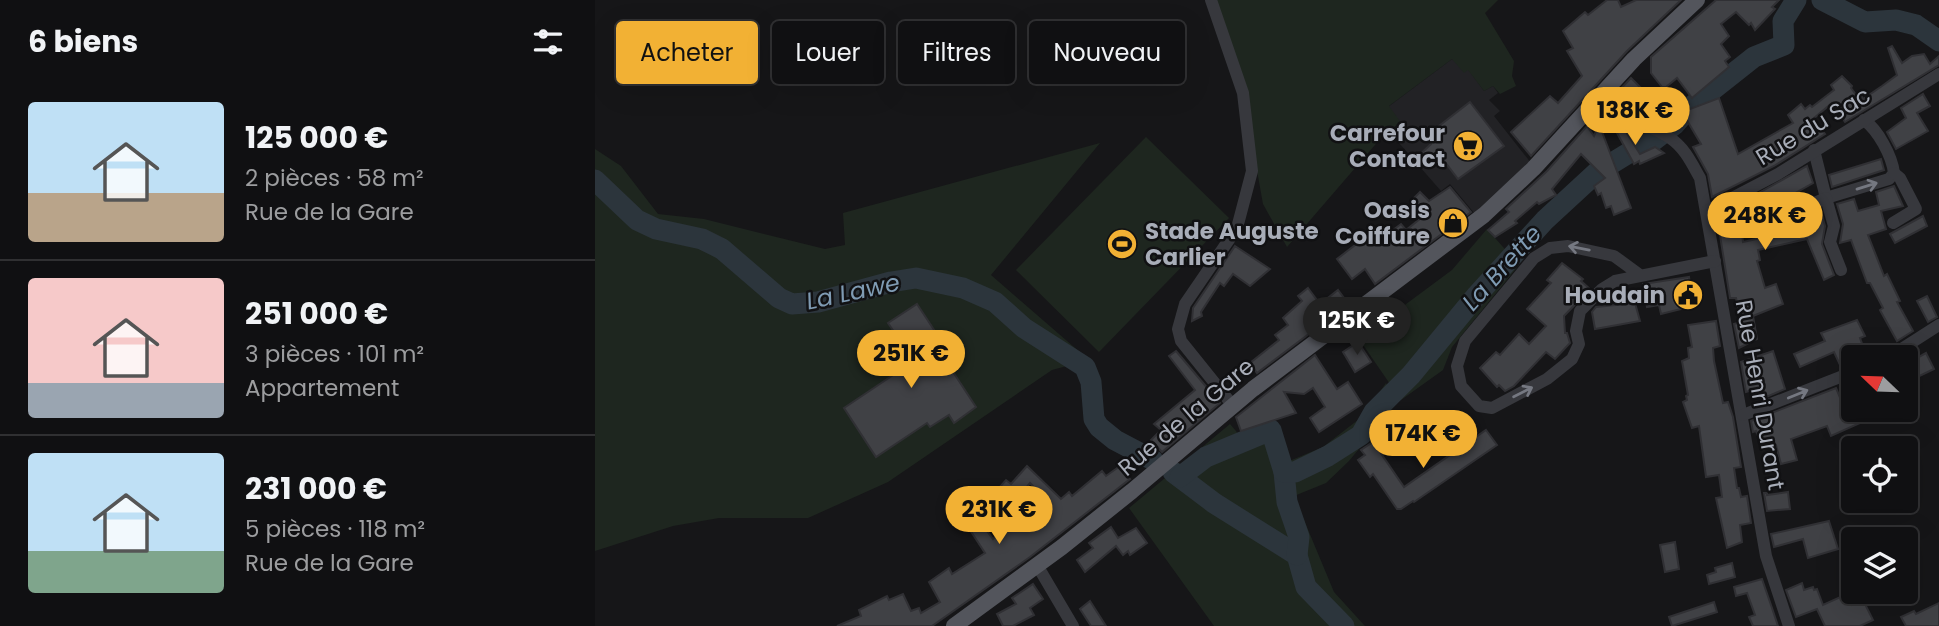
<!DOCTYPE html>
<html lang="fr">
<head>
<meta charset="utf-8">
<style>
	:root { --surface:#101012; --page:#1e1e20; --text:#f1f3f6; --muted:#9c9d9f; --line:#303032; --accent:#f2b134 }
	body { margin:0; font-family:Poppins,sans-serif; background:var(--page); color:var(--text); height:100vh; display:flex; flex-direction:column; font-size:26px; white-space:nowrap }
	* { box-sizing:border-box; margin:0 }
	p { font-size:23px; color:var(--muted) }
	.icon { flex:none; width:38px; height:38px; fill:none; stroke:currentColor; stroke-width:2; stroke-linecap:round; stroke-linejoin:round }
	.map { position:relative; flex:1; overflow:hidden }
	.sheet { display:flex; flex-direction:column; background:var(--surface); width:595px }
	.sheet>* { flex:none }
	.top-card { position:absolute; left:21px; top:21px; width:665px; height:63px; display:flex; gap:14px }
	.needle { width:46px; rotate:293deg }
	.tools { position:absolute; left:1246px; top:345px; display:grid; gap:14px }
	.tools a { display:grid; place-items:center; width:77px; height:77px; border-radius:7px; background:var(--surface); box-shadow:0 7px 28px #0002,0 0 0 2px var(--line); font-size:35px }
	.price { position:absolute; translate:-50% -60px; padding:0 16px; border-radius:24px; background:var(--accent); color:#111; font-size:23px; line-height:46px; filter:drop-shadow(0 2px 4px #0008) }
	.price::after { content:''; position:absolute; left:50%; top:42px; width:21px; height:16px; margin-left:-10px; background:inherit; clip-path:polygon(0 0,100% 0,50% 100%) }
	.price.on { background:#222; color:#fff }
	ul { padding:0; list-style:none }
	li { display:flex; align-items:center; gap:21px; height:175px; padding:0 28px }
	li+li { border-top:2px solid var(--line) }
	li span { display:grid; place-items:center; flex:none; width:196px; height:140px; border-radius:7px; color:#555 }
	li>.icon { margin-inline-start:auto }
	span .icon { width:84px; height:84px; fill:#fffc; stroke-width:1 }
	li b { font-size:30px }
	h2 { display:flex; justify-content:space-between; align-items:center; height:84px; padding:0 28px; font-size:30px }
	.tag { padding:0 24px; border-radius:7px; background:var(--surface); box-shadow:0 7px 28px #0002,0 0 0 2px var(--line); font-size:24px; line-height:63px }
	.tag.on { background:var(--accent); color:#111 }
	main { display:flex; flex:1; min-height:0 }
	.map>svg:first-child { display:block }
	.built { fill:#222225 }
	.green { fill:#1e261f }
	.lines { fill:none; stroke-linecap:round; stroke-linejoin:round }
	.river { stroke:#2c353c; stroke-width:21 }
	.building { fill:#404145; stroke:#303034; stroke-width:2; fill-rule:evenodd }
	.minor { stroke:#37383d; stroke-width:12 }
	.major { stroke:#53555c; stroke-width:16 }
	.oneway { stroke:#757881 }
	.labels { text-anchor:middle; stroke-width:5; stroke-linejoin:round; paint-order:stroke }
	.street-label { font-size:23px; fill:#a8adb8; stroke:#111113 }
	.poi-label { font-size:23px; font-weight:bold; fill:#a8adb8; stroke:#111113; text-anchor:end }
	.water-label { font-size:24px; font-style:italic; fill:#7f9bb3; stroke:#111113 }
</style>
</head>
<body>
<main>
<section class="sheet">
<h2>6 biens<svg class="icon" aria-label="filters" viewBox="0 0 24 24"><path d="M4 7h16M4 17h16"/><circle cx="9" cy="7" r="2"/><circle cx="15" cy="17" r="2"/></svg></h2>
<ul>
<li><span style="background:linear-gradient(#bfe0f5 65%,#b9a48a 0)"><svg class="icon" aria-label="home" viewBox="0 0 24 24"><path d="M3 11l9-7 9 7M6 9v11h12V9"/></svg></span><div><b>125 000 €</b><p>2 pièces · 58 m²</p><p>Rue de la Gare</p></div></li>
<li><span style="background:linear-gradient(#f6c9c9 75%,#9aa5b1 0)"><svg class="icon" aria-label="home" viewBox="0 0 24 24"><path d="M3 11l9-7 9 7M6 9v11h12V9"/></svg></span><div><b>251 000 €</b><p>3 pièces · 101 m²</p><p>Appartement</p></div></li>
<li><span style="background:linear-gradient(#bfe0f5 70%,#7fa58c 0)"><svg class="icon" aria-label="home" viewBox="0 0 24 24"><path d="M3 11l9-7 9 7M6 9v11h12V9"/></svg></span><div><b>231 000 €</b><p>5 pièces · 118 m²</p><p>Rue de la Gare</p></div></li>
</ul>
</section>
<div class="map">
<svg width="1344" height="626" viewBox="0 0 1344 626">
	<rect width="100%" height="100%" fill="#161618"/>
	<polygon class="built" points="857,59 873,69 889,91 898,86 903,93 894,100 905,111 899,116 936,163 880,214 855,184 846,191 797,135 806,127 793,107"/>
	<g class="green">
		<polygon points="616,0 903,0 890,13 919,61 917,76 921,86 905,94 898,86 889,91 873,70 869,73 857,59 794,106 807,124 797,135 792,131 692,247 668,204 648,93"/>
		<polygon points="551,137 634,218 504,352 421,270"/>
		<polygon points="505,143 396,275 494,360 457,370 293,482 213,518 124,518 78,526 0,551 0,149 26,166 63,214 109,219 230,249 250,245 248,213"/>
		<polygon points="892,229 924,265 857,347 848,370 806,400 764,339 857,270"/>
		<polygon points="791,383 801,404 754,461 731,483 699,496 739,592 770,626 619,626 534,508 635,424 646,437 679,425 692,462 728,447 768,416"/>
	</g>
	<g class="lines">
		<g class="river">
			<polyline points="1227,0 1270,22 1301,20 1321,25 1344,41"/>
			<polyline points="0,180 42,220 61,229 107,239 127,249 184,298 197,304 223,302 296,282 321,278 368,288 400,302 429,328 490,367 496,382 499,419 504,427 520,440 558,460"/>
			<polyline points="578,472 619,503 702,555 711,587 749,626"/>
			<polyline points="689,472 692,502 704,537 702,555"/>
			<polyline points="585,477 611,457 676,430 689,472 700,472 733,456 766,435 779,412 816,375 882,295 950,220 1001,173 1045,146 1058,141 1079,125 1092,110 1159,57 1189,45 1188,21 1201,0"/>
		</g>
	</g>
	<g class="building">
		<polygon points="1012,0 1023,0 1026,7 1041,0 1086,0 1032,51 936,156 916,132 955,96 963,103 987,76 972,51 978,48 968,31 990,12 993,15"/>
		<polygon points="1121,0 1184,0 1177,7 1180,9 1160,30 1156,23 1154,25 1141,12 1126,24 1134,36 1126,44 1135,57 1130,61 1134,67 1097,98 1082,78 1071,87 1067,87 1056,73 1056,57"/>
		<polygon points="1297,46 1307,63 1317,56 1329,54 1335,64 1344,56 1344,65 1250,122 1237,103 1218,119 1230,134 1179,166 1117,197 1113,174 1098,147 1106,144 1087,112 1124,98 1143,154 1198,123 1193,115 1206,104 1210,109 1215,105 1217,107 1239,90 1236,85 1247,76 1257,86 1256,88 1262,96 1265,94 1268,99 1287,86 1302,75 1293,48"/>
		<polygon points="1036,78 1045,87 1041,91 1048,96 1045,100 1058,110 1054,117 1031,108 1017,98"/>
		<polygon points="1328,94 1335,106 1322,113 1333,131 1301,149 1292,132 1311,118 1306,108"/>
		<polygon points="875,102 909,146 863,179 843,153 826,167 820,159 836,144 831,136"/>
		<polygon points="1018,121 1026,124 1045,154 1060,147 1069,153 1045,164 1044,161 1039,164 1016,122"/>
		<polygon points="1004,124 1036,208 1019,215 1016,206 1011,208 1006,193 1003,195 999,186 1010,178 986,154 957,189 961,195 944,204 942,202 920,221 922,223 900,237 893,230 914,212 911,209 952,171 992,126 999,136"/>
		<polygon points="1286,159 1289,170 1237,187 1234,175"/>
		<polygon points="1212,166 1218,183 1183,203 1182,208 1171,214 1167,213 1146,225 1148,242 1210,228 1210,216 1226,211 1230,226 1227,244 1239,275 1229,280 1212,239 1163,250 1165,260 1162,261 1170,288 1181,284 1188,304 1158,316 1162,339 1144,348 1139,324 1146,322 1141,298 1135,298 1124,229 1127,228 1127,223 1144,212 1146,203"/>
		<polygon points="1299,186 1308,206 1286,211 1291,229 1273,235 1289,276 1292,274 1305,301 1302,302 1318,331 1302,341 1285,310 1288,308 1275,283 1272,283 1256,240 1245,243 1248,224 1242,204 1259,199 1263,211 1284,205 1281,192"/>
		<polygon points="855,187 876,212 780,284 770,269 757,279 742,259 777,232 783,241 806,224 811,230 831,214 818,199 825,192 834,201"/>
		<polygon points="1328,216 1332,226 1300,243 1295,234"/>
		<polygon points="640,246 675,269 655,286 638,274 629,286 625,283 606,312 607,316 597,321 598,308"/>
		<polygon points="967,263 988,279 986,281 995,289 969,316 970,333 972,333 975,343 960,359 951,352 919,386 910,391 904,385 902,387 885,368 901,352 905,355 924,334 934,344 951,326 932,309 956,283 952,280"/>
		<polygon points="1094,277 1098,306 1066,314 1064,305 1052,307 1048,284"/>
		<polygon points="713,288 725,304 743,290 749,298 738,305 743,312 662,373 655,363 684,340 680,335 693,325 688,318 707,301 703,296"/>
		<polygon points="1332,296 1342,317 1333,322 1322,301"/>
		<polygon points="1040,303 1045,321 1000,329 997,312 1001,307"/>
		<polygon points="322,304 347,342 341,346 381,407 359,423 354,415 335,427 332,423 281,457 249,408 319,361 293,323"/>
		<polygon points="1262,320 1270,336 1265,338 1272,357 1258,357 1258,363 1246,367 1239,352 1205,367 1199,354 1230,341 1226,333"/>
		<polygon points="1121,321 1125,346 1118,348 1119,361 1128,403 1133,402 1138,417 1146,467 1139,468 1142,488 1144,488 1146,497 1152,496 1156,523 1145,525 1147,542 1132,548 1121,498 1127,497 1124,475 1111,477 1104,426 1097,428 1088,402 1092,400 1091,396 1093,395 1087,361 1094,358 1093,348 1097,347 1093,325"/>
		<polygon points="763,342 776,362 760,372 748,352"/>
		<polygon points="581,351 625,403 567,452 556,440 566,430 559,424 600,390 574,356"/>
		<polygon points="1178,351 1190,389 1169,398 1168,395 1160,397 1158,390 1151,392 1146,362"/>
		<polygon points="1331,353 1339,369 1316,380 1323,393 1311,401 1311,364"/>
		<polygon points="720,355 742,389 753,382 767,404 724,432 715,418 730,407 718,388 709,394 689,392 701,413 646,431 641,417"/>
		<polygon points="1241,388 1251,412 1257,410 1294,410 1236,436 1232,426 1196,439 1202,460 1186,464 1181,445 1168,450 1161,431 1158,432 1156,421"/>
		<polygon points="891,430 902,445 819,502 818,501 806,509 802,509 778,474 775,477 763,460 770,455 766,450 778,442 809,487"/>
		<path d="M 432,466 L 466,499 L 474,492 L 477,496 L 507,471 L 511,476 L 525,466 L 535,479 L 435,557 L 337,626 L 242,626 L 266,616 L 264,610 L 292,596 L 294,600 L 308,594 L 316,611 L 324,608 L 326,613 L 345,602 L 334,582 L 354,568 L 357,574 L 390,553 L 373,527 L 383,519 L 398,539 L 415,524 L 395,498 L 411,480 L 416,484 ZM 435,483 L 453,501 L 448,508 L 451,513 L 432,529 L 418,510 L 422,504 L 420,501 Z"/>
		<polygon points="1193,492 1195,509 1172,511 1169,493 1172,493 1172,495"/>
		<polygon points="1234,521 1243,549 1213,558 1208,539 1179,547 1176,534"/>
		<polygon points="516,527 523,538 541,528 552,543 535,555 533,551 528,555 521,546 490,572 482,560 498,548 494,543"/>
		<polygon points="1080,542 1084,569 1070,572 1065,545"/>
		<polygon points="1137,563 1140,577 1114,584 1112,575 1121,572 1120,568"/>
		<polygon points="1167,579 1177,608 1183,626 1158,626 1154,617 1160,615 1152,593 1141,596 1139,587"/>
		<polygon points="1207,583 1209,590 1218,587 1219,590 1222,589 1228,605 1252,594 1257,605 1268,600 1278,620 1265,626 1230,626 1222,609 1201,617 1191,590"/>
		<polygon points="438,584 448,599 435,608 439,615 418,626 408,626 402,614 421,604 417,598"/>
		<polygon points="495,601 511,626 496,626 485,609"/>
		<polygon points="1119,602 1122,612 1077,626 1074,617"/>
		<polygon points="1344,603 1344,626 1311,626 1306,617 1319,611 1321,614"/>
	</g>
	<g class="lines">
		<g class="minor">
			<polyline points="616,0 648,93 657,171 642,228 590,304 583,329 586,341 639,407"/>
			<path d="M 1002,97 C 1020,119 1053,122 1075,138 C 1090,148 1097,164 1105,178 L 1171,556 L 1194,626"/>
			<path d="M 1219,150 L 1231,198 L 1294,179 L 1299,173 C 1297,156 1283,130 1269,120"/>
			<polyline points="1112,211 1183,174 1344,74"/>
			<polyline points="1298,223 1321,209 1305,178 1299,173"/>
			<polyline points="1163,227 1231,198 1239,226 1235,242 1246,270"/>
			<polyline points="1045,275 1019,256 973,246 955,248 939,258 870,341 862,366 866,386 884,406 897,408 952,379 977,359 984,344 981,331 985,311 1007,289 1020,281 1120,261"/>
			<polyline points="1294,357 1344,325"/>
			<polyline points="1148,415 1258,372"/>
			<polyline points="442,565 478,626"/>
		</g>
		<polyline class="major" points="359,626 467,547 537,491 658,389 889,215 938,169 1039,59 1102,0"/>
	</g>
	<defs><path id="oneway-shaft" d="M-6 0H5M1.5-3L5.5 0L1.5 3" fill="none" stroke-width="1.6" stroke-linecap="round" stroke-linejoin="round" transform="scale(1.75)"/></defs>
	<g class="oneway">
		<use href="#oneway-shaft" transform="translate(1272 186) rotate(-17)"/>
		<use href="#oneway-shaft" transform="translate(984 248) rotate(-169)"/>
		<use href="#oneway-shaft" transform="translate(928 392) rotate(-27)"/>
		<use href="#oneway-shaft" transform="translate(1203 394) rotate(-22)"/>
	</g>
	<defs>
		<g id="supermarket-disc" transform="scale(1.575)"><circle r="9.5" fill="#f2b134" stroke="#111113"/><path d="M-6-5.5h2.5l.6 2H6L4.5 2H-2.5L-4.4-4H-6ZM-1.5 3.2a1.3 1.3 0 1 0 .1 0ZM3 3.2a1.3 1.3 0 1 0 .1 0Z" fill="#111"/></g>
		<g id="shop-disc" transform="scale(1.575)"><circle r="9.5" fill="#f2b134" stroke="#111113"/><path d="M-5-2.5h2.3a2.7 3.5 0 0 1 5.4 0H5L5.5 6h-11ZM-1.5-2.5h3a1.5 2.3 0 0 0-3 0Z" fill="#111"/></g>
		<g id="stadium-disc" transform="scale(1.575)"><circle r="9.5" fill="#f2b134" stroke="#111113"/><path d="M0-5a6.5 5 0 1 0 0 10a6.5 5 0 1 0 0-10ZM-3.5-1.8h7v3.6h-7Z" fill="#111"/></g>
		<g id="civic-disc" transform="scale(1.575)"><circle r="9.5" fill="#f2b134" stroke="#111113"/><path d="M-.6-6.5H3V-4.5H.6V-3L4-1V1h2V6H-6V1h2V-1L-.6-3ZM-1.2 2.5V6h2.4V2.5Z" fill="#111"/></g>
	</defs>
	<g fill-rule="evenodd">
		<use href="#supermarket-disc" x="873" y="146"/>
		<use href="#shop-disc" x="858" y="223"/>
		<use href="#stadium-disc" x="527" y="244"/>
		<use href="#civic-disc" x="1093" y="295"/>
	</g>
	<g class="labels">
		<g class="street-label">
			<text transform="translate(1218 126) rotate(-31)" y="8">Rue du Sac</text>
			<text transform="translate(1165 395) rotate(80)" y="8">Rue Henri Durant</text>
			<text transform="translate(591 417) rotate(-40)" y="8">Rue de la Gare</text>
		</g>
		<g class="poi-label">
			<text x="850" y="141">Carrefour<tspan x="850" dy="26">Contact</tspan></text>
			<text x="835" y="218">Oasis<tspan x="835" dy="26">Coiffure</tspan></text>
			<text x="550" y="239" text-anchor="start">Stade Auguste<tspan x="550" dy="26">Carlier</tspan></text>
			<text x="1070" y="303">Houdain</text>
		</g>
		<g class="water-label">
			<text transform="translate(907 268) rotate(-48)" y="8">La Brette</text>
			<text transform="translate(258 292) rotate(-12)" y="8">La Lawe</text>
		</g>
	</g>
</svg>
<div class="tools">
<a><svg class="needle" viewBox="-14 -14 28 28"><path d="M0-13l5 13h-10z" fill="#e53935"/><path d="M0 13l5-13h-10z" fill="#9c9d9f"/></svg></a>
<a><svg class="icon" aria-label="locate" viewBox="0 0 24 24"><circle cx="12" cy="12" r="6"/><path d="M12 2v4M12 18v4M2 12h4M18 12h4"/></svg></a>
<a><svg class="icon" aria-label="layers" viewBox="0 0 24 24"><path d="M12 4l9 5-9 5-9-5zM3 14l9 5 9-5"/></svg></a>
</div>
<b class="price" style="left:1040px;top:147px">138K €</b>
<b class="price" style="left:1170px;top:252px">248K €</b>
<b class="price on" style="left:762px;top:357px">125K €</b>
<b class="price" style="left:316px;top:390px">251K €</b>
<b class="price" style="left:828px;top:470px">174K €</b>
<b class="price" style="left:404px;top:546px">231K €</b>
<div class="top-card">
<a class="tag on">Acheter</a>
<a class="tag">Louer</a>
<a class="tag">Filtres</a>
<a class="tag">Nouveau</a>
</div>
</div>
</main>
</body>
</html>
